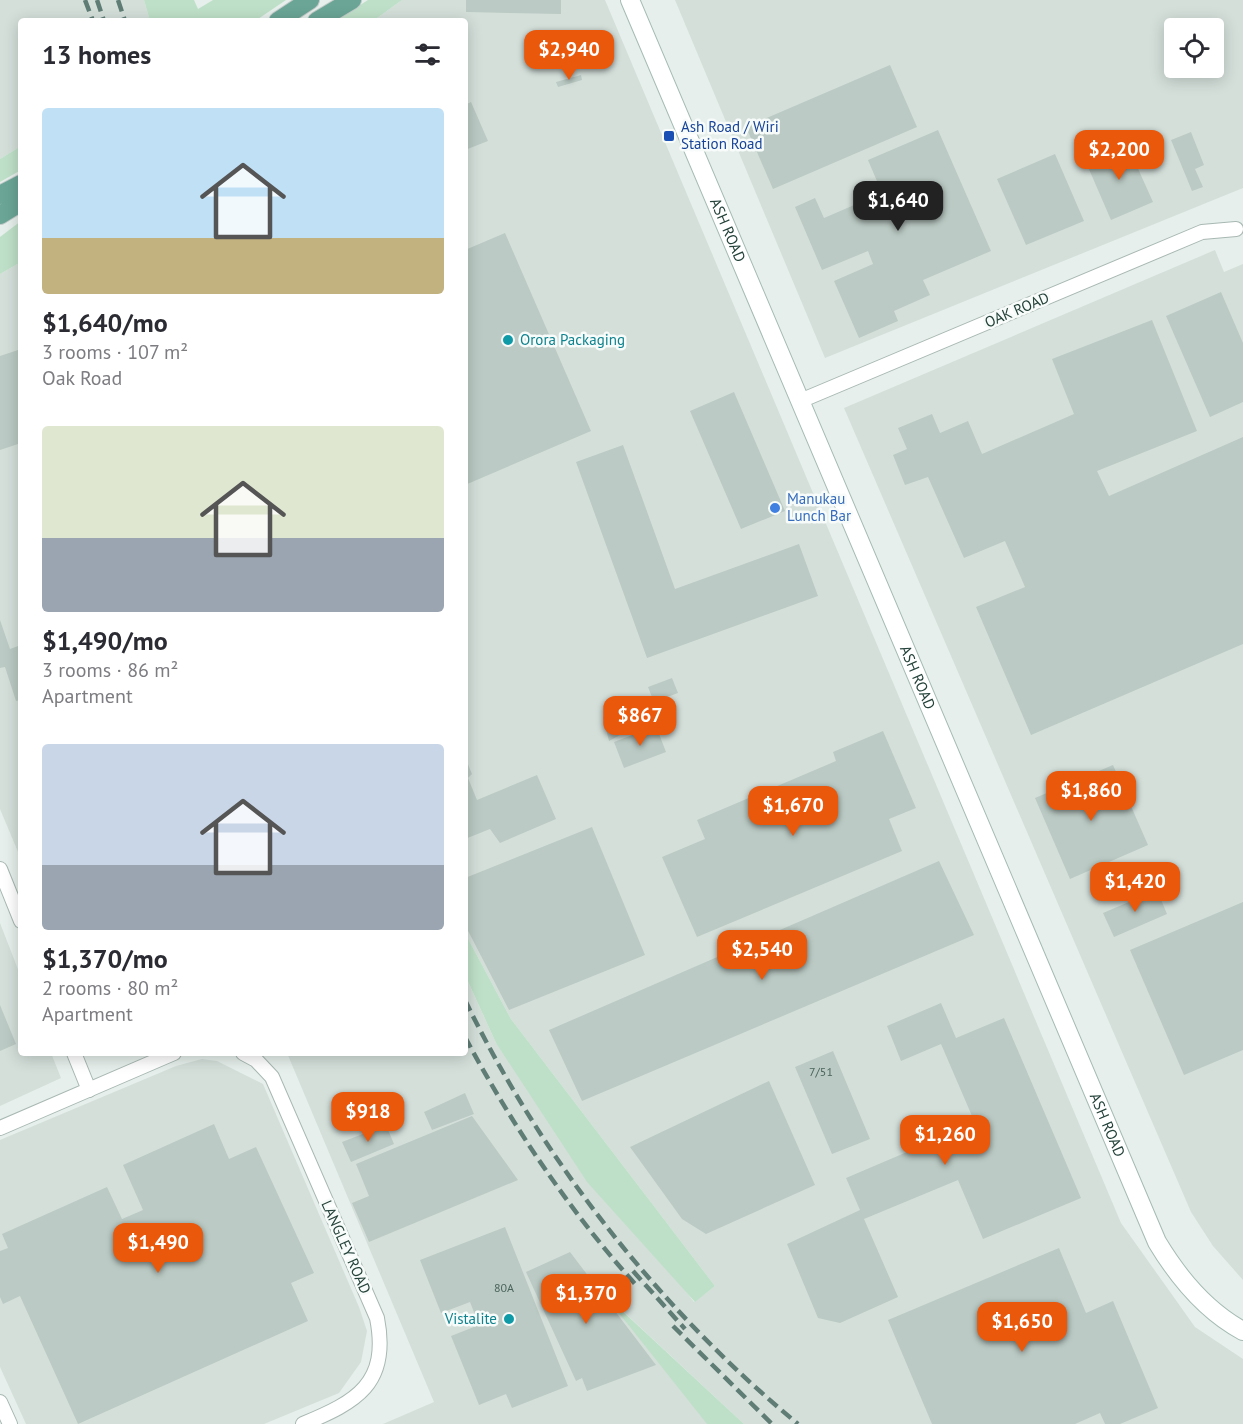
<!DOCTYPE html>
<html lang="en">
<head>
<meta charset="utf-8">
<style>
	:root { --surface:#fff; --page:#f2f2f3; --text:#2b2b33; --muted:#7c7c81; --accent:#ea580c }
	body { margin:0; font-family:"PT Sans",sans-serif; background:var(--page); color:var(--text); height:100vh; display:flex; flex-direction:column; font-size:22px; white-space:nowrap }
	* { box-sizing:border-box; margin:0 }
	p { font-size:20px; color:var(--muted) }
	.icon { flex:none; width:33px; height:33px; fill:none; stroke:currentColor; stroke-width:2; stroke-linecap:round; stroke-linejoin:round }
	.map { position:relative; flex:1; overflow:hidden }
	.panel { position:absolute; left:18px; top:18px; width:450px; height:1038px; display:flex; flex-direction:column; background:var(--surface); border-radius:6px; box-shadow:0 3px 15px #0003 }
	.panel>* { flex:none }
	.controls { position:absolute; left:1164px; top:18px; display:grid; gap:12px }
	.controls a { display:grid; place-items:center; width:60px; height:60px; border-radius:6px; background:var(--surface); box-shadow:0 3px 15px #0003; font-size:30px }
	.price { position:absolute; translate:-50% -51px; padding:0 14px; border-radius:12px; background:var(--accent); color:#fff; font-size:20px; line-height:39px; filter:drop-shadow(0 2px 3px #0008) }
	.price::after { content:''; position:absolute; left:50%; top:36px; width:18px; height:14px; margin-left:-9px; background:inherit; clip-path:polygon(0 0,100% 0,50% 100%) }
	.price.on { background:#222; color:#fff }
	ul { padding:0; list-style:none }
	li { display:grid; align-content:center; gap:12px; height:318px; padding:0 24px }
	li span { display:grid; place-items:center; height:186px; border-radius:6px; color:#555 }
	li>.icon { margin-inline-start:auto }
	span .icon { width:108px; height:108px; fill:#fffc; stroke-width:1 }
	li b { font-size:26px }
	h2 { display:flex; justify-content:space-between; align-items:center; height:72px; padding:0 24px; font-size:26px }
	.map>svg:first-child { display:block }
	.built { fill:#d4dfda; fill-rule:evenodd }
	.green { fill:#bfe0c8 }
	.building { fill:#bbcac4 }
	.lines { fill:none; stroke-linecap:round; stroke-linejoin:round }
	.minor-casing { stroke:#a8b8b2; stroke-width:16 }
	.secondary-casing { stroke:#a4bbb3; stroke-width:20 }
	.primary-casing { stroke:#c2cac8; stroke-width:20 }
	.minor { stroke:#fff; stroke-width:14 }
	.secondary { stroke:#fff; stroke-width:18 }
	.primary { stroke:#6aa596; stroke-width:18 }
	.rail { stroke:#5f7d75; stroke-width:4.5; stroke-dasharray:12 6; stroke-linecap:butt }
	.transit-dot { fill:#1a4fb4; stroke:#f7fbf9; stroke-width:2 }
	.culture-dot { fill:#0f9aa8; stroke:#f7fbf9; stroke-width:2 }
	.shop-dot { fill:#3f7fe0; stroke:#f7fbf9; stroke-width:2 }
	.labels { text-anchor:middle; stroke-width:5; stroke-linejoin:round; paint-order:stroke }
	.number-label { font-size:12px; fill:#4a645c }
	.transit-label { font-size:15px; fill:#164399; stroke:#f7fbf9; text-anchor:start }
	.street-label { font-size:15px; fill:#24423a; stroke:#f7fbf9 }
	.culture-label { font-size:15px; fill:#0d838f; stroke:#f7fbf9; text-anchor:start }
	.shop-label { font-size:15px; fill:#366cbe; stroke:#f7fbf9; text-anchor:start }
</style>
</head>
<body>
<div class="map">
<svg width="1243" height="1424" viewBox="0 0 1243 1424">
	<rect width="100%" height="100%" fill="#e6efeb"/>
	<g class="built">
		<polygon points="0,0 144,0 150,21 21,21 21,146 0,159"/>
		<polygon points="402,0 605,0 1121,1223 1195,1327 1243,1359 1243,1424 744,1424 610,1299 711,1424 383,1424 434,1402 287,1053 465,1053 465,975 496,1043 694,1302 715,1286 511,1019 465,933 465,21 373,21"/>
		<path d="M 675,0 L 1243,0 L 1243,188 L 825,358 ZM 1174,28 L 1214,28 L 1214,68 L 1174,68 Z"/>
		<polygon points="1215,250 1224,272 1243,264 1243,1280 1213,1246 1191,1212 844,408"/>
		<polygon points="21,262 21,859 0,809 0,274"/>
		<polygon points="0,923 21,977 21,1053 51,1053 61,1078 0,1106"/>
		<polygon points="202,1059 217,1061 263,1084 359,1307 367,1331 361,1362 339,1393 264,1424 26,1424 0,1367 0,1140 176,1066"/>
	</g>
	<g class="green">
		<polygon points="144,0 194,0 198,9 213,0 286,0 255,21 150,21"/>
		<polygon points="368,0 402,0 373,21 335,21"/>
		<polygon points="21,146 21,170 0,182 0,159"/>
		<polygon points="21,221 21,262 0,274 0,237"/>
		<polygon points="465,933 511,1019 715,1286 695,1302 587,1182 496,1043 465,975"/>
		<polygon points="603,1293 744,1424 707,1424"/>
	</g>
	<g class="building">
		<polygon points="466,0 561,0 561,14 466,12"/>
		<polygon points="890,65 917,127 773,189 746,127"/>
		<polygon points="581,75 582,80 558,87 556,82"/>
		<polygon points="471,102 488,141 465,150 465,105"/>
		<polygon points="938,130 991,251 923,280 930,295 894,311 898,321 859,338 834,281 873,264 868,251 822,270 795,207 815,198 824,218 882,193 868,160"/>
		<polygon points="1191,132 1204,165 1195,169 1203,187 1192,191 1171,140"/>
		<polygon points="1126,142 1153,202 1111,220 1085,160"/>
		<polygon points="1055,154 1084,221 1026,245 997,179"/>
		<polygon points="505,233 591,431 465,485 465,250"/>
		<polygon points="1221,292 1243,343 1243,402 1210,417 1166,316"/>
		<polygon points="1152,320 1197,431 1097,471 1109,496 1243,437 1243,644 1031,735 976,607 1025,587 1005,541 964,558 928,477 905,485 893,455 907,449 898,428 932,414 940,433 968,421 982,454 1074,414 1052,359"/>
		<polygon points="21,349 21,443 0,450 0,356"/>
		<polygon points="734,392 785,511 741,529 690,411"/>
		<polygon points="623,445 675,589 799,544 818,596 647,658 576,462"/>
		<polygon points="0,620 10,649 21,645 21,700 16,701 5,667 0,668"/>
		<polygon points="672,678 678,693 654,702 648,687"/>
		<polygon points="649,699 652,706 639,712 636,704"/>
		<polygon points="632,708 634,714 638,712 642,723 609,741 603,717"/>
		<polygon points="656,726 666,752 624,768 614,742"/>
		<polygon points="883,731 916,808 889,819 902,851 697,937 662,857 705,839 697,820 836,761 833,752"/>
		<polygon points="465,757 472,774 468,778 477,800 537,775 556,819 500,843 490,829 465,839"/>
		<polygon points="1113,765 1148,845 1070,879 1035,798"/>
		<polygon points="592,827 645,955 509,1010 465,925 465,878"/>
		<polygon points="939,861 974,935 582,1101 549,1030"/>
		<polygon points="1157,890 1167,914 1114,937 1103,913"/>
		<polygon points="1243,902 1243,1050 1184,1075 1130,950"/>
		<polygon points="941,1003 956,1038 1004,1018 1081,1198 983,1239 958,1180 864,1219 898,1297 840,1323 818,1318 787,1244 860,1210 846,1178 975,1123 941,1044 901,1061 887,1026"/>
		<polygon points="0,1005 16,1044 0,1051"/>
		<polygon points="833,1051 870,1139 832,1154 795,1067"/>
		<polygon points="769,1081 815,1185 706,1234 682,1219 630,1147"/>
		<polygon points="465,1093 474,1114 432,1130 424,1112"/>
		<polygon points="472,1116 518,1180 369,1242 352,1203 369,1196 356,1164"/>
		<polygon points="214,1124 229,1159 256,1147 314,1273 291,1283 308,1321 78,1424 20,1296 3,1304 0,1297 0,1251 8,1248 2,1234 107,1187 122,1219 143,1210 123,1165"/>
		<polygon points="386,1125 394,1144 351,1162 342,1142"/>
		<polygon points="505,1227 568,1386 512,1408 506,1394 479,1405 451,1336 479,1325 470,1302 441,1313 420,1260"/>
		<polygon points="1059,1248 1086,1313 1113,1301 1158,1408 1120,1424 1105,1424 1100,1413 1075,1424 932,1424 888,1320"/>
		<polygon points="570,1252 656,1365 587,1391 582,1378 576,1381 526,1272"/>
	</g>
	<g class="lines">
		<g class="minor-casing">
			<g id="minor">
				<polyline points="800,401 1202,232 1236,229"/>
				<polyline points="0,869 21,921"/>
				<polyline points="74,1053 89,1090"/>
				<path d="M 243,1053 L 256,1060 L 272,1077 L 377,1318 C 390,1384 356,1402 303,1424"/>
				<polyline points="0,1128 174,1053"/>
				<polyline points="0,1402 10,1424"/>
			</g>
		</g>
		<g class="secondary-casing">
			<g id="secondary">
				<path id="s1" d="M 630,0 L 1157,1242 C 1178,1277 1206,1311 1243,1331"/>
			</g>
		</g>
		<g class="primary-casing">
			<g id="primary">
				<polyline points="278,21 310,0"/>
				<polyline points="317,21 352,0"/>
				<polyline points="0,195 21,184"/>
				<polyline points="0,215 21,202"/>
			</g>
		</g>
		<use href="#minor" class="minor"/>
		<use href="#secondary" class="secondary"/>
		<use href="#primary" class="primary"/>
		<g class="rail">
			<polyline points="85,0 93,21"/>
			<polyline points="97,0 104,21"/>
			<polyline points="118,0 125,21"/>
			<path d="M 465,1000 C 543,1161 660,1310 798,1424"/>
			<path d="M 465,1037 C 512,1125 568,1209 635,1284"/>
			<polyline points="633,1271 685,1329"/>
			<polyline points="673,1326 772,1424"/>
		</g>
	</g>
	<rect class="transit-dot" x="663" y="130" width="12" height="12" rx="3"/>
	<g class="culture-dot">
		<circle cx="508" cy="340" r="6"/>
		<circle cx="509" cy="1319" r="6"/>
	</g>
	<circle class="shop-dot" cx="775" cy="508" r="6"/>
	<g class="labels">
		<g class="number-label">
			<text x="821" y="1076">7/51</text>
			<text x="504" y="1292">80A</text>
		</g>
		<g class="transit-label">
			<text x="681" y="132">Ash Road / Wiri<tspan x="681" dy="17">Station Road</tspan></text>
		</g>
		<g class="street-label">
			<text dy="5" stroke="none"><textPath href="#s1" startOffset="250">ASH ROAD</textPath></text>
			<text transform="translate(1017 310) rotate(-23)" y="5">OAK ROAD</text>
			<text dy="5" stroke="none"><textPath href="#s1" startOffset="736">ASH ROAD</textPath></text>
			<text dy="5" stroke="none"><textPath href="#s1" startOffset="1222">ASH ROAD</textPath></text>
			<text transform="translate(346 1247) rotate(66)" y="5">LANGLEY ROAD</text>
		</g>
		<g class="culture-label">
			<text x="520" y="345">Orora Packaging</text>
			<text x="497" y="1324" text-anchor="end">Vistalite</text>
		</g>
		<g class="shop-label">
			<text x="787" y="504">Manukau<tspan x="787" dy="17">Lunch Bar</tspan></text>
		</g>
	</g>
</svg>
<div class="controls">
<a><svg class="icon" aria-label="locate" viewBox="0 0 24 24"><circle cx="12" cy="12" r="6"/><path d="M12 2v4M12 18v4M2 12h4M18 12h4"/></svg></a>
</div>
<b class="price" style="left:569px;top:81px">$2,940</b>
<b class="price" style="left:1119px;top:181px">$2,200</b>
<b class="price on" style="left:898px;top:232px">$1,640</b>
<b class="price" style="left:640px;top:747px">$867</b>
<b class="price" style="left:1091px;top:822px">$1,860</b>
<b class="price" style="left:793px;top:837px">$1,670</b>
<b class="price" style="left:1135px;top:913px">$1,420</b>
<b class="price" style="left:762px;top:981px">$2,540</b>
<b class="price" style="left:368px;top:1143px">$918</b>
<b class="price" style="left:945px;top:1166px">$1,260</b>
<b class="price" style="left:158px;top:1274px">$1,490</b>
<b class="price" style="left:586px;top:1325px">$1,370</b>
<b class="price" style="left:1022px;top:1353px">$1,650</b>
<section class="panel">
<h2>13 homes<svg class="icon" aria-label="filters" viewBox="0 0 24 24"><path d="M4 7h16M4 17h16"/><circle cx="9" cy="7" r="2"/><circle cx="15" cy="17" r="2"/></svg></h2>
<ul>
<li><span style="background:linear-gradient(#bfe0f5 70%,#c2b280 0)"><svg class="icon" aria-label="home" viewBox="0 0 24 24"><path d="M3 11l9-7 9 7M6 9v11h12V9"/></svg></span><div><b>$1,640/mo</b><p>3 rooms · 107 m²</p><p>Oak Road</p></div></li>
<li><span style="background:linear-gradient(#dfe7d0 60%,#9aa5b1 0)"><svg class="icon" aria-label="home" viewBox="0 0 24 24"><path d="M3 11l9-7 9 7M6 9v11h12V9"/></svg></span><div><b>$1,490/mo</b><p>3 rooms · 86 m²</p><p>Apartment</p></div></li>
<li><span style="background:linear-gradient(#c9d6e8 65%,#9aa5b1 0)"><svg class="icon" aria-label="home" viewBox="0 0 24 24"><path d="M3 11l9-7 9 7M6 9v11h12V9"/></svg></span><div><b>$1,370/mo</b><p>2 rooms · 80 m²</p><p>Apartment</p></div></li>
</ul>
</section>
</div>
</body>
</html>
